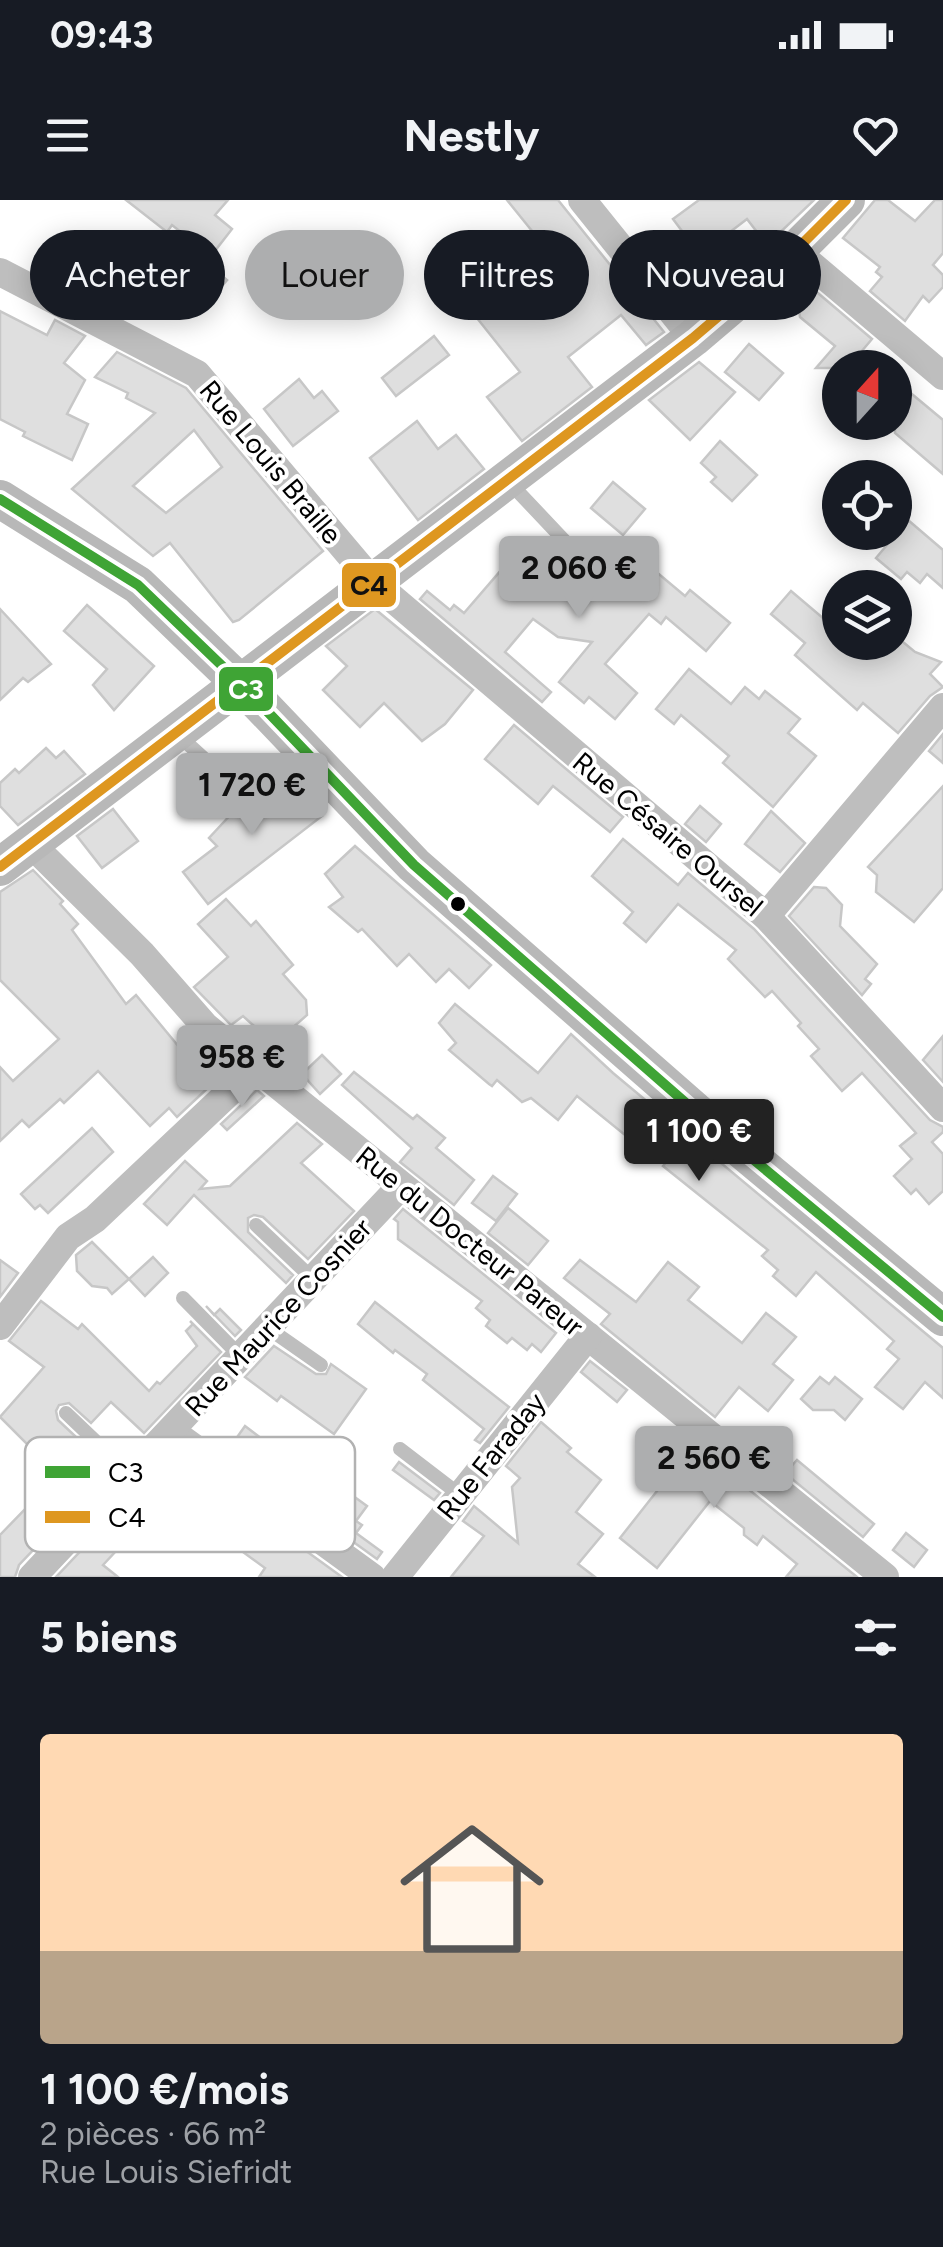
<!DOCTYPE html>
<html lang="fr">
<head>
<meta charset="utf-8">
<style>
	:root { --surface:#171b24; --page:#242831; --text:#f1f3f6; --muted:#9ea1a6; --line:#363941; --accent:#adaeaf }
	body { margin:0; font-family:Figtree,sans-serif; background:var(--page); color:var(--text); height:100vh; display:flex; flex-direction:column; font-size:38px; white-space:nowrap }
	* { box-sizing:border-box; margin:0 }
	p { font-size:32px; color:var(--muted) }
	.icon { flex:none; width:55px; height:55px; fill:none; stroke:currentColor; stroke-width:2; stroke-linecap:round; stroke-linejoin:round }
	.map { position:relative; height:1377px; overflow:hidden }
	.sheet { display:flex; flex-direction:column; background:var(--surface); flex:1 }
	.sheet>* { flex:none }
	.guide { position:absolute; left:30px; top:30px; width:885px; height:90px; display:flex; gap:20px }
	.needle { width:65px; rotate:21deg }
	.buttons { position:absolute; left:822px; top:150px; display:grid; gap:20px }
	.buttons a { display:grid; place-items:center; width:90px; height:90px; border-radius:50%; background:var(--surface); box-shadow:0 5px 25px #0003; font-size:50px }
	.price { position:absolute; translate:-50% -85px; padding:0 22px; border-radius:10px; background:var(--accent); color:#111; font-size:32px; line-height:65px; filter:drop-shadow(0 2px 5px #0008) }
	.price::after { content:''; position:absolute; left:50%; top:60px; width:30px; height:22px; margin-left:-15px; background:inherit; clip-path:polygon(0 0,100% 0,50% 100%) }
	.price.current { background:#222; color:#fff }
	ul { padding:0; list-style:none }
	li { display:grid; align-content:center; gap:20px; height:530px; padding:0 40px }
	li+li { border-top:2px solid var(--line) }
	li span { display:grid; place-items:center; height:310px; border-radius:10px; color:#555 }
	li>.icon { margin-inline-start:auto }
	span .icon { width:180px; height:180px; fill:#fffc; stroke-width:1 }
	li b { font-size:42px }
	h2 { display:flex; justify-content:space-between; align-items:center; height:120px; padding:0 40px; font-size:42px }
	.tag { padding:0 35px; border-radius:45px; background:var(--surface); box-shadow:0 5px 25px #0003; font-size:35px; line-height:90px }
	.tag.current { background:var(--accent); color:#111 }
	.status { display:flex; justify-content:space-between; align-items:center; height:70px; padding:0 50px; background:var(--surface); direction:ltr }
	.status svg { height:28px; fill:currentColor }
	header { display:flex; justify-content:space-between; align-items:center; height:130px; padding:0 40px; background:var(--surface); font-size:45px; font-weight:700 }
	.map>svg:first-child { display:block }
	.building { fill:#dfdfdf; stroke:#c7c7c7; stroke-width:2.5; fill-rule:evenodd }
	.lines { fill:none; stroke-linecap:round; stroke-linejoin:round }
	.lane { stroke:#bebebe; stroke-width:14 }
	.street { stroke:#bebebe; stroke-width:28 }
	.secondary { stroke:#b8b8b8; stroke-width:38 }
	.bus-1-casing { stroke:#fff; stroke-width:18 }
	.bus-2-casing { stroke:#fff; stroke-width:18 }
	.bus-1 { stroke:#3fa435; stroke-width:10 }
	.bus-2 { stroke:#de9720; stroke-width:10 }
	.bus-dot { fill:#000; stroke:#fff; stroke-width:4 }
	.labels { text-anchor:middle; stroke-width:8; stroke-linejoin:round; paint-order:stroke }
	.street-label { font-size:28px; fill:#000; stroke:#fff }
	.key { fill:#fff; stroke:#b2b2b2; stroke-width:2.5 }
	.key-label { font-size:28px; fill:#000 }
	.line-badge { stroke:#fff; stroke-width:4 }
	.badge-label { font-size:28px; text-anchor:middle; font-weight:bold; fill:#fff }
	.pale-badge-label { font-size:28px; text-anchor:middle; font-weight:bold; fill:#111 }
</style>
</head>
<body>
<div class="status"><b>09:43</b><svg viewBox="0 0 49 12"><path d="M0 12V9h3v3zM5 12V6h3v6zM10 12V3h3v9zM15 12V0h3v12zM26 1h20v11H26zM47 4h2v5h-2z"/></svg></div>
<header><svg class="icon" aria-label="menu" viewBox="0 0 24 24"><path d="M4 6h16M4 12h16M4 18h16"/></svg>Nestly<svg class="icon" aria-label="heart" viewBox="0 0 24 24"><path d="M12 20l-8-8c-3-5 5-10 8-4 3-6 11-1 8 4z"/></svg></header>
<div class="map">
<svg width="943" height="1377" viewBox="0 0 943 1377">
	<rect width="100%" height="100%" fill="#fff"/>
	<g class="building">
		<polygon points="126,0 228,0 215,15 232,29 211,56 172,25 167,32"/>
		<polygon points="507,0 558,0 664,132 646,145 621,115 568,157 592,187 522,241 487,197 520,172 469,108 474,104 458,85 479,68 495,88 545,47"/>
		<polygon points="699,0 814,0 767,45 747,19 700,55 673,19"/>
		<polygon points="875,0 888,0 915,21 935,0 943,0 943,53 933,65 943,75 943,87 929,102 923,96 905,121 870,91 882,77 876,72 880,67 843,38"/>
		<polygon points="649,39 660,53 652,59 640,45"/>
		<polygon points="202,58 227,80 201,110 176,87"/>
		<polygon points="799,77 872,139 861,152 880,168 816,168 835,146 800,117 795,81"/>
		<polygon points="0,111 47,135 55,120 85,136 64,163 85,180 67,214 88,224 72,260 23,236 25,232 0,219"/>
		<polygon points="434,136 449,155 396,196 382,178"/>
		<polygon points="749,144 783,173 759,200 725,172"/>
		<path d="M 117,152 L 186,188 L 323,351 L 239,420 L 233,422 L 170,343 L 153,356 L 72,289 L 155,213 L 126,198 L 128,193 L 95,177 ZM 194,230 L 222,267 L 166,313 L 133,286 Z"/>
		<polygon points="699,162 735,192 690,240 649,200"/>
		<polygon points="299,179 314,198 322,191 338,211 293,246 264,209"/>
		<polygon points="895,180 943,220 943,274 895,233"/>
		<polygon points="417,221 438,249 456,235 484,269 418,320 370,258"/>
		<polygon points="720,241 757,275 732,301 711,282 716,277 701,263"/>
		<polygon points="613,282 645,309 623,335 591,308"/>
		<polygon points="908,320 943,350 943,388 927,374 920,383 907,372 901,379 876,358"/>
		<polygon points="602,347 643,382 654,370 685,396 690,390 730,423 706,451 666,417 661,424 649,414 605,464 637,493 615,519 589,497 584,503 559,482 592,442 558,437 533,419 505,452 551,492 542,502 420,399 427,391 450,410 454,405 464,413 515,354 561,396"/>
		<polygon points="791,391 824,419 840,400 840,442 903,442 915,452 941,462 930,474 943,487 930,496 898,533 863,503 857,510 795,455 805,443 771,414"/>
		<polygon points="87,405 154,466 114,510 93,485 107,469 64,431"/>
		<polygon points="0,409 51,464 28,482 23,478 0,500"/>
		<polygon points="375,409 473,490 445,524 422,541 384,503 360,527 323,490 347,466 326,446"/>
		<polygon points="689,469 731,504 745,487 759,499 765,491 800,519 788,533 816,556 773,607 723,563 729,556 681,515 674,524 656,509"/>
		<polygon points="514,525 623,617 610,632 553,586 538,604 485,559"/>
		<polygon points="943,534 943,563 929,551"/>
		<polygon points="46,548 56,558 64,551 85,574 18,625 0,606 0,583 15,569 19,573"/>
		<polygon points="279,574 322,616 208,704 183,672 217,646 209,638 236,609 240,613"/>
		<polygon points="943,586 943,688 914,722 876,692 877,675 868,667"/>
		<polygon points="700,606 721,624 706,642 685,624"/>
		<polygon points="113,609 138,641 102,668 77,636"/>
		<polygon points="771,611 805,643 780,672 745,644"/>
		<polygon points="623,639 678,685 688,673 754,729 930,920 943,927 943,932 932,942 943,954 943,991 929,1004 916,989 911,994 894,976 912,959 900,946 916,933 862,873 842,891 811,856 819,849 798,826 801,823 772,791 765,797 728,759 736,750 678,704 646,742 624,723 633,712 592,676"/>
		<polygon points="355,646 491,765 469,788 449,769 436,782 409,754 397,766 362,729 358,732 329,707 343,697 325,674"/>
		<polygon points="33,670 63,701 60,704 78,724 72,730 126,804 136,795 179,847 191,836 229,868 177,917 169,908 150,926 98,871 64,903 60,899 29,927 22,920 0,941 0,867 13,881 59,839 0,780 0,692"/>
		<polygon points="814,687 826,688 842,705 840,726 877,764 865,779 871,784 862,795 789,716"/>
		<polygon points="226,699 251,726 256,721 293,765 283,774 306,800 307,815 274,844 243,816 231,825 194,787 228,757 198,724"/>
		<polygon points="455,804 538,873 571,834 613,873 943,1148 943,1198 925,1182 903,1209 875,1187 899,1159 887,1149 894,1141 816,1072 796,1096 773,1076 778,1070 762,1056 768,1050 663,966 668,960 635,933 630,939 577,896 558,920 531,898 522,902 497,880 492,886 489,884 449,850 456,843 439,823"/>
		<polygon points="943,836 943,882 923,860"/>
		<polygon points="322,855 341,874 320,894 302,874"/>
		<polygon points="354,872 413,919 417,915 445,938 436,948 474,980 454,1005 400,962 412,948 342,885"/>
		<polygon points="257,890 264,896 227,930 221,924"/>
		<polygon points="297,923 322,944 301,963 354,1011 308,1059 263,1017 254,1015 248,1018 248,1032 293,1075 286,1083 194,995 167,1025 144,1004 185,961 207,981 200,989 230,986"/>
		<polygon points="92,928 113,952 48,1013 40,1005 35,1009 21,994"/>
		<polygon points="493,976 517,994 496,1021 472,1003"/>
		<polygon points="508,1008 548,1041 528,1065 488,1033"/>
		<polygon points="403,1009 556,1133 541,1152 532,1144 527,1150 512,1138 507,1143 486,1126 490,1120 476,1108 482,1101 398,1039 398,1022 394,1019"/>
		<polygon points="92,1042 129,1079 112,1094 107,1088 92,1086 77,1071 76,1055"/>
		<polygon points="153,1057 168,1073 145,1096 129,1079"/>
		<polygon points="0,1060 18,1073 0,1097"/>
		<polygon points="580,1060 636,1102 668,1062 699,1087 688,1100 742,1143 766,1113 796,1137 773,1164 793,1180 768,1211 739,1187 715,1217 601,1124 610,1114 564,1078"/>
		<polygon points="41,1101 78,1129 82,1124 149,1191 157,1182 160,1184 197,1146 186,1131 193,1124 190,1121 221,1152 144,1233 111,1202 91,1223 69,1203 59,1205 56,1211 58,1220 110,1269 19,1365 15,1377 0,1377 0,1335 58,1275 0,1217 44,1167 9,1141"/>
		<polygon points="375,1102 509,1207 480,1243 475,1240 484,1229 423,1180 427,1174 395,1150 393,1153 358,1124"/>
		<polygon points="206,1106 214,1115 220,1109 241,1130 235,1136"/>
		<polygon points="274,1146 316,1174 326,1174 331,1164 366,1189 334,1234 281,1196 277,1201 245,1177"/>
		<polygon points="590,1161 627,1190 617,1202 581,1172"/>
		<polygon points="820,1177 829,1184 835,1177 862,1199 845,1220 834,1210 813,1210 801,1199"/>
		<polygon points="541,1222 571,1248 567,1252 601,1280 576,1312 603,1334 578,1364 595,1377 451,1377 484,1336 463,1321 474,1306 518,1343 512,1287 520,1278 506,1266"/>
		<polygon points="245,1226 303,1270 289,1295 228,1250"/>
		<polygon points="674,1229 857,1377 786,1377 797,1364 763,1336 757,1345 744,1335 744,1328 710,1301 657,1368 620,1338 661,1286 640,1269"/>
		<polygon points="760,1249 787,1271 797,1260 874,1324 863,1337 758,1251"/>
		<polygon points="399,1262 440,1293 434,1300 393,1270"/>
		<polygon points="200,1274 342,1377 259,1377 265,1368 232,1344 245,1327 210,1299 205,1304 188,1289"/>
		<polygon points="345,1290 367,1306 356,1321 362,1325 356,1333 382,1352 377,1359 323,1320"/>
		<polygon points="126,1303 146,1319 103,1365 118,1377 56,1377"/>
		<polygon points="906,1333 927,1350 914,1367 893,1350"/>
	</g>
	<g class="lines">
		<g class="lane">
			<polyline points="509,282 576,353"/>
			<polyline points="177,534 221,574"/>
			<polyline points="256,1025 313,1079"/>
			<polyline points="183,1098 241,1157"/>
			<polyline points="268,1128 321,1165"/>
			<polyline points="66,1213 130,1274"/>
			<polyline points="400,1249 460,1295"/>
		</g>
		<g class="street">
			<polyline points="582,0 693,138"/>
			<polyline points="795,51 943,176"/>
			<polyline points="0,72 197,174 372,381 766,716 943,908"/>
			<polyline points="31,644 142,754 205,826 885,1377"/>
			<polyline points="766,716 943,507"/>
			<polyline points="0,1126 68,1037 95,1019 255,868"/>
			<polyline points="171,1231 372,1377"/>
			<polyline points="32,1377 400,987"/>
			<polyline points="395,1377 588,1136"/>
		</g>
		<g class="secondary">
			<polyline points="0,299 138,385 242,485 414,665 695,911 943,1117"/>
			<polyline points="0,667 693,138 795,51 846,0"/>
		</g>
		<g class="bus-1-casing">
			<polyline id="bus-1" points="0,299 138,385 242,485 414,665 695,911 943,1117"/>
		</g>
		<g class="bus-2-casing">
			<polyline id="bus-2" points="0,667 693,138 795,51 846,0"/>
		</g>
		<use href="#bus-1" class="bus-1"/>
		<use href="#bus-2" class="bus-2"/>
	</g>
	<circle class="bus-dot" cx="458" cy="704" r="9"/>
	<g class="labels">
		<g class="street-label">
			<text transform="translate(271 262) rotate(50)" y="10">Rue Louis Braille</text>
			<text transform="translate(668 634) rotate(40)" y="10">Rue Césaire Oursel</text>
			<text transform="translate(470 1041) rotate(39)" y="10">Rue du Docteur Pareur</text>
			<text transform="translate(278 1117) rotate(-47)" y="10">Rue Maurice Cosnier</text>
			<text transform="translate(491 1256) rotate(-51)" y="10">Rue Faraday</text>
		</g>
	</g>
	<rect x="25" y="1237" width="330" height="115" rx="15" class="key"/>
	<rect x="45" y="1266" width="45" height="12" fill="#3fa435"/>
	<rect x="45" y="1311" width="45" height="12" fill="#de9720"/>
	<g class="key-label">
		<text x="108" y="1282">C3</text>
		<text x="108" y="1327">C4</text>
	</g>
	<g class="line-badge">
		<rect x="340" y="361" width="58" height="48" rx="10" fill="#de9720"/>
		<rect x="217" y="465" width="58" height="48" rx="10" fill="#3fa435"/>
	</g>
	<g class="badge-label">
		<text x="246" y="499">C3</text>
	</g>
	<g class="pale-badge-label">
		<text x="369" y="395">C4</text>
	</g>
</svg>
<div class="buttons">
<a><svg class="needle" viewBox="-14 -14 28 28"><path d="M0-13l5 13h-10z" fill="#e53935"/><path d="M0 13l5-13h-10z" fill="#9ea1a6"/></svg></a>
<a><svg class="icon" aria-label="locate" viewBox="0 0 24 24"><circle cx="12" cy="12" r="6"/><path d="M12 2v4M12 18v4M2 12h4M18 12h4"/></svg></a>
<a><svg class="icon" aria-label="layers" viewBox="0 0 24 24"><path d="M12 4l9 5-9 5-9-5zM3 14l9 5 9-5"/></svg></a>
</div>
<b class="price" style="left:579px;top:421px">2 060 €</b>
<b class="price" style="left:252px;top:638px">1 720 €</b>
<b class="price" style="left:242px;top:910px">958 €</b>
<b class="price current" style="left:699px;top:984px">1 100 €</b>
<b class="price" style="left:714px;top:1311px">2 560 €</b>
<div class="guide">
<a class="tag">Acheter</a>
<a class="tag current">Louer</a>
<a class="tag">Filtres</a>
<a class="tag">Nouveau</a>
</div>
</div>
<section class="sheet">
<h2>5 biens<svg class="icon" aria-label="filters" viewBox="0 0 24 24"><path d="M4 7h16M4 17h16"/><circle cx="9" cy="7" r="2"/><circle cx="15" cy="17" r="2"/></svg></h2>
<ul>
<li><span style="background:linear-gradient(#ffd9b3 70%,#b9a48a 0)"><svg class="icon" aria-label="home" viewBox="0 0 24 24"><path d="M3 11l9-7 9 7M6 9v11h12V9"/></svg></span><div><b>1 100 €/mois</b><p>2 pièces · 66 m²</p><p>Rue Louis Siefridt</p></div></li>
</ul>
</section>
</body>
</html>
